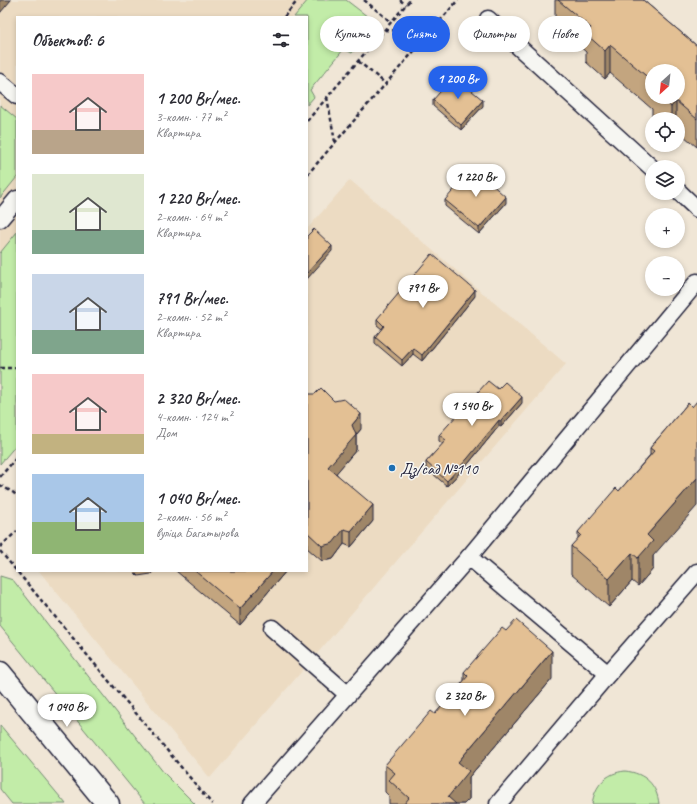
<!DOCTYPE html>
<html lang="ru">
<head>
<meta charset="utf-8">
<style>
	:root { --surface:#fff; --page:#f7f7f7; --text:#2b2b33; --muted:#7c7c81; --accent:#2563eb }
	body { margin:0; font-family:Caveat,sans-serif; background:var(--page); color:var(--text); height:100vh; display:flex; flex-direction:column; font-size:15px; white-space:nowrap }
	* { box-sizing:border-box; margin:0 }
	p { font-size:13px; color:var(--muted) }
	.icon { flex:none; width:22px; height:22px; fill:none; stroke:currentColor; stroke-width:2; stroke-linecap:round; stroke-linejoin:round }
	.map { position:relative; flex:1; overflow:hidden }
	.sheet { position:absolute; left:16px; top:16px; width:292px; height:556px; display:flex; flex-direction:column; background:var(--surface); border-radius:0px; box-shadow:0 2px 6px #0003 }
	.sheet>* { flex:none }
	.banner { position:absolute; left:320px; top:16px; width:317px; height:36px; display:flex; gap:8px }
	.needle { width:26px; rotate:207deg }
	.fabs { position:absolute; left:645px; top:64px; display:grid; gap:8px }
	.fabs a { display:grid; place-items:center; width:40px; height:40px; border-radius:50%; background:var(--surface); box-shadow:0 2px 6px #0003; font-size:20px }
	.price { position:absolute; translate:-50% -34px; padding:0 9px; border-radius:14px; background:#fff; color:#222; font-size:13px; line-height:26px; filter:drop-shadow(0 1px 2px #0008) }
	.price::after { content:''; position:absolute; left:50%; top:24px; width:12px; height:9px; margin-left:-6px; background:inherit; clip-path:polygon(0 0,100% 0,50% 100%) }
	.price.active { background:var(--accent); color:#fff }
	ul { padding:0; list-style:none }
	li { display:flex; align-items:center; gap:12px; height:100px; padding:0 16px }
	li span { display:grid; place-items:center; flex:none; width:112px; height:80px; border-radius:0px; color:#555 }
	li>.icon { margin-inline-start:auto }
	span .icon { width:48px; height:48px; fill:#fffc; stroke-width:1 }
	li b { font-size:17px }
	h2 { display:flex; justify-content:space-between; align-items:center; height:48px; padding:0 16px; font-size:17px }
	.pill { padding:0 14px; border-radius:18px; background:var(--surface); box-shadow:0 2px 6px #0003; font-size:14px; line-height:36px }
	.pill.active { background:var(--accent); color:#fff }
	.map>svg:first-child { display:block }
	.built { fill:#ecdbc2 }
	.green { fill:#c2eca8; stroke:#728772 }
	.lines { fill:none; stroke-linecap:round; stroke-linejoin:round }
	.service-casing { stroke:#22223b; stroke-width:19 }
	.tertiary-casing { stroke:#22223b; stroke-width:25 }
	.path { stroke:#22223b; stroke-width:2.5; stroke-dasharray:4 3; stroke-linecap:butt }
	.service { stroke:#f6f6f2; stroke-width:16 }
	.tertiary { stroke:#f6f6f2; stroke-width:22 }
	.wall { fill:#c3a57f; stroke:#22223b; fill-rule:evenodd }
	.shaded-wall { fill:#9f8668; stroke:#22223b }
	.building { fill:#e3c094; stroke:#22223b }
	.poi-dot { fill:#1f6fb2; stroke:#f6f6f2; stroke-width:1.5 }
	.labels { text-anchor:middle; stroke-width:3; stroke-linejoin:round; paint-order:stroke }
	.poi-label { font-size:16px; fill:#22223b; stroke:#f6f6f2; text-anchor:start }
</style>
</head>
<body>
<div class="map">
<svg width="697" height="804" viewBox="0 0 697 804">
	<rect width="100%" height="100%" fill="#f0e6d6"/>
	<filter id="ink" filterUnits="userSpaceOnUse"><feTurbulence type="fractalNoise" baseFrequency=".025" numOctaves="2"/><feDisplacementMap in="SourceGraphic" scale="8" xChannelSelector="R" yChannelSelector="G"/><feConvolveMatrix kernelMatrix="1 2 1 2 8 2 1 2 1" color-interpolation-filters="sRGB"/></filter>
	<g filter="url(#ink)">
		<g class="built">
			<polygon points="0,0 319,0 305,17 17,17 17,360 0,348"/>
			<polygon points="350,180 566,364 210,778 39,571 307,571 307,229"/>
		</g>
		<g class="green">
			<polygon points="308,0 346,0 376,23 352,53 344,49 310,90 314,97 307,105 307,17 294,17"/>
			<polygon points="0,105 17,119 17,177 0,198"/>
			<polygon points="17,232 17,444 0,464 0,253"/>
			<polygon points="0,576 13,580 164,773 195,804 145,804 0,626"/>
			<polygon points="0,725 66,804 12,804 0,789"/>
			<path d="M 625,771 C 645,773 657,785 659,804 L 592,804 C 595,785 606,773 625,771 Z"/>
		</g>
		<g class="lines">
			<g class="service-casing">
				<g id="service">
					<polyline points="488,19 652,168"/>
					<polyline points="0,82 17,96"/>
					<polyline points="678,191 697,209"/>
					<polyline points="0,219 17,199"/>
					<polyline points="469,557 608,674"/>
					<polyline points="272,628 347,694"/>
					<polyline points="252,804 469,557 697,282"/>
					<polyline points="498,804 608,674 697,572"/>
				</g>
			</g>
			<g class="tertiary-casing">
				<polyline id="tertiary" points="0,673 108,804"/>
			</g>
			<g class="path">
				<polyline points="364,0 391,22"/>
				<polyline points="400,0 406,5"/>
				<polyline points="284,17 298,0"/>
				<polyline points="385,30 431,32"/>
				<polyline points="358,61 386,84"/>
				<polyline points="327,97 335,142"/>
				<polyline points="307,121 410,0"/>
				<polyline points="307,175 458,0"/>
				<polyline points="0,368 17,368"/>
				<polyline points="0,477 17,457"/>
				<polyline points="0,485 14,493 17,497"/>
				<polyline points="0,547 17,531"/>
				<polyline points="0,551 212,804"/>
			</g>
			<use href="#service" class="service"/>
			<use href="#tertiary" class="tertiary"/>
		</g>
		<g class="wall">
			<path d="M 555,0 L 643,0 L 697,46 L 697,147 L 678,131 L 678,119 L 652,119 L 652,109 L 610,73 L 605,79 L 586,62 L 586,52 L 555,25 ZM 652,71 L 678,97 L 652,97 Z"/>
			<polygon points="433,100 483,106 461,130 433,106"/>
			<polygon points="445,200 506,203 479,234 445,206"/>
			<polygon points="475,296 422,361 413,354 402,366 375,343 375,337 382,329 377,325 377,319"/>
			<polygon points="498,389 522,403 501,427 499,426 468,464 447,486 426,468 426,462 443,444 439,441 439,435"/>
			<polygon points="307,394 361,429 356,435 356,450 336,473 373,521 351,547 344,544 333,559 322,561 307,548"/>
			<polygon points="688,403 653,556 653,569 638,586 632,581 609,607 571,574 571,546 578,539 578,532 619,491 650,455 650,448"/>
			<polygon points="133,571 154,571 151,574 138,576"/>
			<polygon points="176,571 286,571 240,625"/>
			<polygon points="464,672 552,679 469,777 469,799 464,804 389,804 389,796 385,792 385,765 435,714 464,681"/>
		</g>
		<g class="shaded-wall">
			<polygon points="0,0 11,0 0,13"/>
			<polygon points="610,45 610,73 605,79 605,51"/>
			<polygon points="483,100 483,106 461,130 461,125"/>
			<polygon points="676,101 676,119 671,119 671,107"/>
			<polygon points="506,197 506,203 479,234 479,228"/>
			<polygon points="332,246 332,251 307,279 307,273"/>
			<polygon points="475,290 475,296 422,361 422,355"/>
			<polygon points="413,348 413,354 402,366 402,360"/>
			<polygon points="522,397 522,403 501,427 501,421"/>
			<polygon points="361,414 361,429 356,435 356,450 328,483 328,467 352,425"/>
			<polygon points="499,420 499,426 468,464 447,486 447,481"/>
			<polygon points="697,478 697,506 653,556 653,569 638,586 638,558 647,535"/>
			<polygon points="373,505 373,521 351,547 351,531"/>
			<polygon points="344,529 344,544 333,559 322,561 322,546"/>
			<polygon points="632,553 632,581 609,607 609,579"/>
			<polygon points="273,571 286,571 240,625 240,609"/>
			<polygon points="552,651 552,679 469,777 469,799 464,804 448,804 448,797 458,762"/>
		</g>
		<g class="building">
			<polygon points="558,0 643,0 697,46 697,119 676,101 671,107 660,97 678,97 678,71 652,71 652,81 610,45 605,51 586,34 591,28"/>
			<polygon points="454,76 483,100 461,125 433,100"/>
			<polygon points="473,168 506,197 479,228 445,200"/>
			<polygon points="314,229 332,246 307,273 307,236"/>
			<polygon points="432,254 475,290 422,355 413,348 402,360 375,337 384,326 377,319"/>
			<polygon points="488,381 498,389 505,382 522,397 501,421 499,420 468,458 447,481 426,462 446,440 439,435"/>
			<polygon points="321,388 334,401 344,399 361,414 352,425 356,435 328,467 373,505 351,531 344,529 333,543 322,546 307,532 307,394 315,394"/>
			<polygon points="697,401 697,478 647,535 653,541 638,558 632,553 609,579 571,546 581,535 578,532 616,488 619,491 654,451 650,448 688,403 692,407"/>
			<polygon points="195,571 273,571 240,609"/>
			<polygon points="516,620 552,651 458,762 469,771 448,797 456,804 404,804 409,798 389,780 395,773 385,765 431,711 435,714 468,676 464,672 502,628 506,631"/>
		</g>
	</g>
	<circle class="poi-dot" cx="392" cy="468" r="4"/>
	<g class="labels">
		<g class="poi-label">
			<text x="400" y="474">Дз/сад №110</text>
		</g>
	</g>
</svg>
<div class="fabs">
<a><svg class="needle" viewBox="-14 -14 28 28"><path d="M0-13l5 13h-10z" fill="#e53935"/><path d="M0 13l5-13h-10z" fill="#7c7c81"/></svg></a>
<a><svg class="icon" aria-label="locate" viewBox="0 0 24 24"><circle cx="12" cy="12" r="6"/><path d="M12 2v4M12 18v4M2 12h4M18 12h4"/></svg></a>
<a><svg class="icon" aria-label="layers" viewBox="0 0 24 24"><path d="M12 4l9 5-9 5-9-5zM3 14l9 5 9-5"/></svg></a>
<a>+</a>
<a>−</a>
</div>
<b class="price active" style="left:458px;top:100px">1 200 Br</b>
<b class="price" style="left:476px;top:198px">1 220 Br</b>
<b class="price" style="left:423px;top:309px">791 Br</b>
<b class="price" style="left:472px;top:427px">1 540 Br</b>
<b class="price" style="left:465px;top:717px">2 320 Br</b>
<b class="price" style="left:67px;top:728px">1 040 Br</b>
<div class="banner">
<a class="pill">Купить</a>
<a class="pill active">Снять</a>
<a class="pill">Фильтры</a>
<a class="pill">Новое</a>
</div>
<section class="sheet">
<h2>Объектов: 6<svg class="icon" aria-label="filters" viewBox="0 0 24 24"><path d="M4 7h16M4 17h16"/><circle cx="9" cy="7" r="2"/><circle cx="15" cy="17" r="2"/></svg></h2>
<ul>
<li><span style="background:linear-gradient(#f6c9c9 70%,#b9a48a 0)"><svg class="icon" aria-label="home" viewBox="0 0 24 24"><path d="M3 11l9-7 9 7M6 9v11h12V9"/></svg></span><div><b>1 200 Br/мес.</b><p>3-комн. · 77 m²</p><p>Квартира</p></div></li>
<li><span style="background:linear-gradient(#dfe7d0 70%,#7fa58c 0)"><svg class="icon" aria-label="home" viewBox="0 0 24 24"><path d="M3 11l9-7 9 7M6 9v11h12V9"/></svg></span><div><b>1 220 Br/мес.</b><p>2-комн. · 64 m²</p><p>Квартира</p></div></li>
<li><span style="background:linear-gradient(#c9d6e8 70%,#7fa58c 0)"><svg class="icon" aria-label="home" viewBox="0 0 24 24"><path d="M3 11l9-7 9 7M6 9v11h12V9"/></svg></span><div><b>791 Br/мес.</b><p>2-комн. · 52 m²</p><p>Квартира</p></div></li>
<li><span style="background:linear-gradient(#f6c9c9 75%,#c2b280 0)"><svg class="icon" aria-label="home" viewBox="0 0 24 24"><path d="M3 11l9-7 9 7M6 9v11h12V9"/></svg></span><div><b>2 320 Br/мес.</b><p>4-комн. · 124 m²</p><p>Дом</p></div></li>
<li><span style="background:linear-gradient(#a9c7e8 60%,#8fb573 0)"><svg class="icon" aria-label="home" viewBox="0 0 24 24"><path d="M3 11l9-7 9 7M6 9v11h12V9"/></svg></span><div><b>1 040 Br/мес.</b><p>2-комн. · 56 m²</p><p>вуліца Багатырова</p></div></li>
</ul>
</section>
</div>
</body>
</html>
